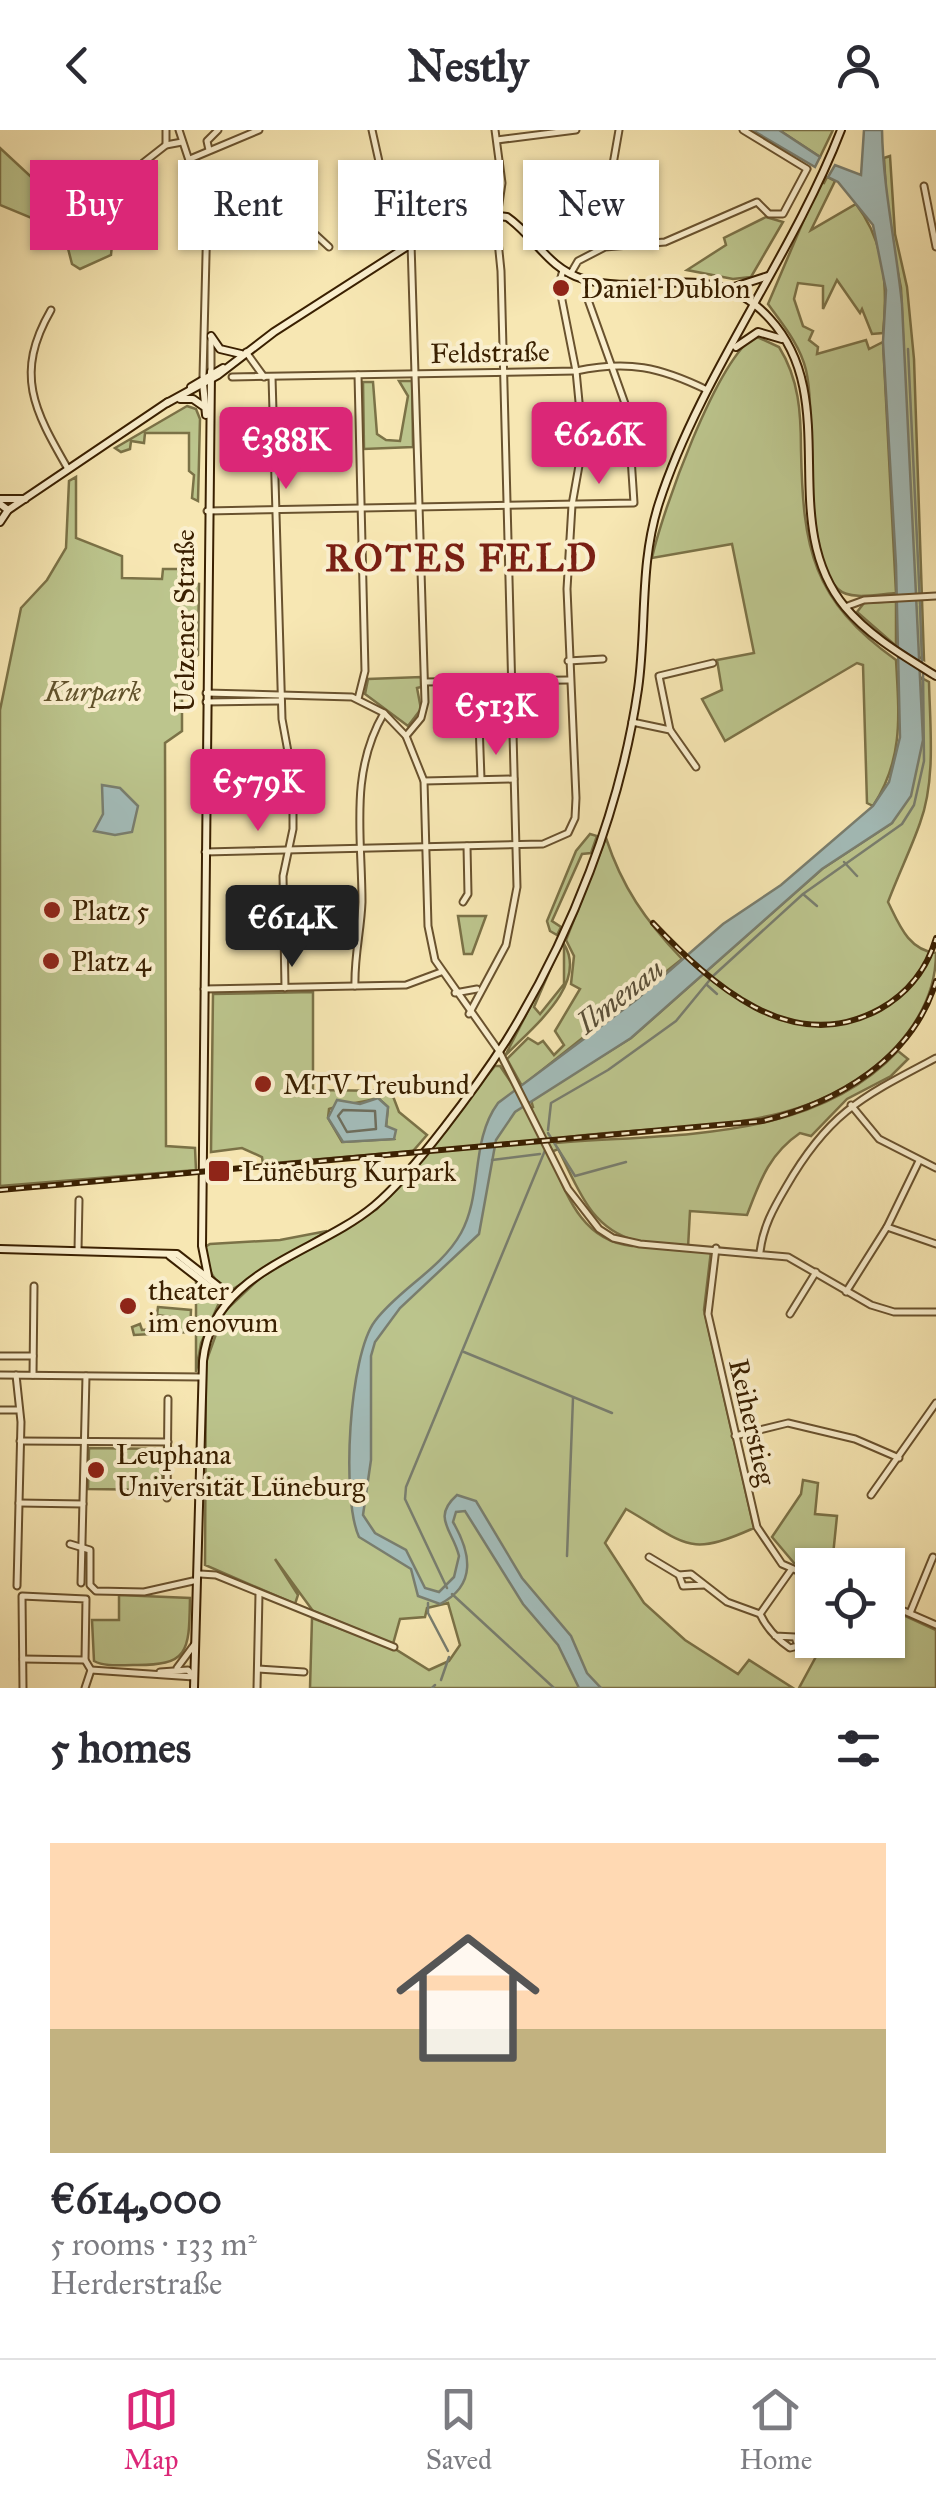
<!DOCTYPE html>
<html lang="en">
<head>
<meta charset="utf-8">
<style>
	:root { --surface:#fff; --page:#f2f2f3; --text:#2b2b33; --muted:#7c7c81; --line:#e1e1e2; --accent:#db2777 }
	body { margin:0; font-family:"IM FELL Great Primer",serif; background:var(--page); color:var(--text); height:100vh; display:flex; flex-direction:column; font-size:38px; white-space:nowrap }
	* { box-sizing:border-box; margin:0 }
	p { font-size:32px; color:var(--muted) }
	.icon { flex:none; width:55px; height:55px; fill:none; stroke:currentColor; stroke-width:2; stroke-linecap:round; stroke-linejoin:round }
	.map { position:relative; height:1558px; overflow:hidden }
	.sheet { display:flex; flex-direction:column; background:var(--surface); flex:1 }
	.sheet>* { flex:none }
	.hud { position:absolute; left:30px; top:30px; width:878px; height:90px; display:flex; gap:20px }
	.buttons { position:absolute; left:795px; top:1418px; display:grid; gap:20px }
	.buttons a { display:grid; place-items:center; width:110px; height:110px; border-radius:0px; background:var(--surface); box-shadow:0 2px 8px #0004; font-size:50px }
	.price { position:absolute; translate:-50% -85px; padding:0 22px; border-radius:10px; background:var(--accent); color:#fff; font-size:32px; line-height:65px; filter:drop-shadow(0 2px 5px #0008) }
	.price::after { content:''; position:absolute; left:50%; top:60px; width:30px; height:22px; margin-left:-15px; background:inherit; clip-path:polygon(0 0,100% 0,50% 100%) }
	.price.on { background:#222; color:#fff }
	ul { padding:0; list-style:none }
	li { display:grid; align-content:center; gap:20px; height:530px; padding:0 50px }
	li+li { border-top:2px solid var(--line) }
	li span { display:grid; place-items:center; height:310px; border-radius:0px; color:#555 }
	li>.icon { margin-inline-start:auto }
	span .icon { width:180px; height:180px; fill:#fffc; stroke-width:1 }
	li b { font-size:42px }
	h2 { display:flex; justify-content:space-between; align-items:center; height:120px; padding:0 50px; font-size:42px }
	.pill { padding:0 35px; border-radius:0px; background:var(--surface); box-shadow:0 2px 8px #0004; font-size:35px; line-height:90px }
	.pill.on { background:var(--accent); color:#fff }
	header { display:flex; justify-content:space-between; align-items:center; height:130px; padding:0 50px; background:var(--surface); font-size:45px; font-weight:700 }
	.menu { display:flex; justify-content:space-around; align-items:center; height:140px; border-top:2px solid var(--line); background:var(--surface); font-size:28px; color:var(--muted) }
	.menu a { display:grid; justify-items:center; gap:5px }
	.menu .on { color:var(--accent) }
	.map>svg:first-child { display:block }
	.green { fill:#bcc58d; stroke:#7b7247; stroke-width:2.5; fill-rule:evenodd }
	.water { fill:#a3bcb9; stroke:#797e6f; stroke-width:2.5 }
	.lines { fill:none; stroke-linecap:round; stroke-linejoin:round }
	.shore { stroke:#6e6e5d; stroke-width:2.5 }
	.stream { stroke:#797e6f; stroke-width:2.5 }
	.street-casing { stroke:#69522e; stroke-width:9 }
	.secondary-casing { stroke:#3a2001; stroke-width:10 }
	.street { stroke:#faefce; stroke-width:5 }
	.secondary { stroke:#faefce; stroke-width:6 }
	.rail-casing { stroke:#3a2001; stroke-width:6 }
	.rail { stroke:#faefce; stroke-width:2.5; stroke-dasharray:8; stroke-linecap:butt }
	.poi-dot { fill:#8f2418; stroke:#faefce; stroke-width:4 }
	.labels { text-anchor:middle; stroke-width:8; stroke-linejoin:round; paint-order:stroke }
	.poi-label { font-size:28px; fill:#3a2001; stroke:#faefce; text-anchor:start }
	.street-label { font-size:28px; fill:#3a2001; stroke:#faefce }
	.park-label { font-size:28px; font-style:italic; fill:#61522b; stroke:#faefce }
	.water-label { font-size:30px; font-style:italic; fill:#5a4f38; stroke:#faefce }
	.district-label { font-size:38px; font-weight:bold; letter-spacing:2.5px; fill:#7a1f14; stroke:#faefce }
</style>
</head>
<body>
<header><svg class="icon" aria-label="back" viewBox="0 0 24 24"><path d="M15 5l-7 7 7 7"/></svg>Nestly<svg class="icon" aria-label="person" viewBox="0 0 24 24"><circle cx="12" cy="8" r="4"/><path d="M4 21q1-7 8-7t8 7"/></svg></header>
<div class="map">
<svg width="936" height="1558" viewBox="0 0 936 1558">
	<rect width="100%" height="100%" fill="#f7e7b3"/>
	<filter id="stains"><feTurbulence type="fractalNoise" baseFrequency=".002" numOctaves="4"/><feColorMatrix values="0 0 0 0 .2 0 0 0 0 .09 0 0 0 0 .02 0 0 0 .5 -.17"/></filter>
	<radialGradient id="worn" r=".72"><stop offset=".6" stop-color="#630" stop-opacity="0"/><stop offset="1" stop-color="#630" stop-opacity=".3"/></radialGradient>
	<g class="green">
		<polygon points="779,0 833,0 820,27"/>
		<polygon points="0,18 41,56 41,92 0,75"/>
		<polygon points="890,26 895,104 907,157 914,229 924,530 916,525 901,158 888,94 884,28"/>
		<path d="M 827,47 L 835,51 L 811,100 L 856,74 C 885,112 888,157 883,203 L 872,204 L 862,179 L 860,183 L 837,150 L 823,179 L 823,156 L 798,153 L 794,169 L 803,196 L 813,201 L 809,210 L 818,217 L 817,224 L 866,210 L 869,219 L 883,212 L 896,463 C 879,464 850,471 838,459 C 795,419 819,295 806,240 C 800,215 783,195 768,174 L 820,52 L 824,53 Z"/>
		<polygon points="766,87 783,92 751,147 733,149 687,140 726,115 724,108"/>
		<polygon points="101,92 114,95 111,125 80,139 72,134 63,99"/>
		<path d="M 755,206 L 779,217 C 799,249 801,283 801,320 C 803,419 812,470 896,530 C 899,584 904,629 873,676 L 867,673 L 863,535 L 857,533 L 725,611 L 702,569 L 722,560 L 717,530 L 754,523 L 732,414 L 652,428 C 662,382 716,231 755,206 Z"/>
		<polygon points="399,251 412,251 413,317 364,319 363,252 373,252 377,304 386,310 400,311 408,266"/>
		<polygon points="187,276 196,279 200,289 198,371 192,368 194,345 189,341 189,303 145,303 144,313 131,311 130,319 121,322 115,318"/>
		<polygon points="76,347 76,408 122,426 122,448 162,449 163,439 189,439 189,453 199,454 198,525 182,533 182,601 165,613 166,1016 195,1018 196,1040 0,1056 0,580 21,478 47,450 66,418 69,351"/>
		<polygon points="896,471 896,516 857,482 864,473"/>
		<polygon points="421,547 421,557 417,558 421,579 408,596 365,564 368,549"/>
		<path d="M 920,547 L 929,552 C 930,596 936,650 920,693 C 911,719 898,745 888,772 C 899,794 908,820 936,823 C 936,860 919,892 894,919 C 804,1013 671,990 555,1009 L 556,1013 C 671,1003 812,1013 898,921 L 908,929 L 891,946 L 847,969 L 811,1006 L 800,1003 C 769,1024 760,1051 747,1085 L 690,1081 L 688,1118 L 711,1121 L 704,1180 L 754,1398 C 687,1428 687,1414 626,1379 L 605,1413 L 644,1473 L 685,1510 L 738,1544 L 749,1530 L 793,1558 L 310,1558 L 312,1488 L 395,1519 L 429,1540 L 449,1531 L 460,1515 L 448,1473 L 427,1478 L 425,1487 L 400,1489 L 393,1514 L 313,1481 L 275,1429 L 298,1465 L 295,1474 L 205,1435 L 206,1232 L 224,1182 L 260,1148 L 377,1079 L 495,936 L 500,936 L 529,979 L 533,977 L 531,970 L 631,908 L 822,739 L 892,693 L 923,610 ZM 558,1019 C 578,1057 589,1097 634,1110 L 632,1116 C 581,1111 566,1063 549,1023 Z"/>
		<polygon points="590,704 597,706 591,723 582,724 552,791 561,797 557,805 550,801 547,791 576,721"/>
		<path d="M 606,708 C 622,757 645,790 682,829 L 522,956 L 507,929 L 528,908 L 538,914 L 543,911 L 554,925 L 564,915 L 555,901 L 580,859 L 571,854 L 574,826 L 566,810 Z"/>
		<polygon points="458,786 486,786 472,824 464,824"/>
		<path d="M 564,814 C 589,855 530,899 505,926 L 556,826 L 534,877 L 540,884 L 564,854 Z"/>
		<path d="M 313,862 L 313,960 L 391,961 L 399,982 L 427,1005 L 413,1021 L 263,1034 L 262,1027 L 242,1018 L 211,1022 L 213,864 ZM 378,968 L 388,977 L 386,997 L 394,1009 L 342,1012 L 328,988 L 329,979 C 346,972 360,974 378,968 Z"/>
		<path d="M 327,1101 L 233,1159 C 211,1155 208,1137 205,1117 L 210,1114 L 280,1110 Z"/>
		<polygon points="196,1149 219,1173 201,1213 196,1242"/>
		<polygon points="158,1177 191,1180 190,1202 134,1205 132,1197 140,1194 142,1200 176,1197 178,1188 157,1185"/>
		<polygon points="89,1318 163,1319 162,1360 88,1359"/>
		<polygon points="803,1350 818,1353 815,1384 837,1386 832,1435 812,1435 812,1439 794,1433 772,1407 801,1364"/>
		<path d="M 119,1465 L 190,1468 C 189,1521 190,1536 133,1535 C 120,1535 105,1537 94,1531 L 92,1490 L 119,1490 Z"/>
		<polygon points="888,1478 936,1500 936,1558 799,1558 825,1510 888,1510"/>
	</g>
	<g class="water">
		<polygon points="752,0 779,0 820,27 815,37"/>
		<path d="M 864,0 L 882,0 C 883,58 896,115 902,174 L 923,610 L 911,666 L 892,693 L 822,739 L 631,908 L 515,982 L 496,1010 L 479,1104 L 400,1178 L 375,1212 L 371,1226 L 371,1330 L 363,1385 L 375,1403 L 406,1420 L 425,1458 L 439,1462 L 454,1447 L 459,1426 C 453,1400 431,1388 457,1365 L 476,1371 L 522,1448 L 571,1506 L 587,1543 L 601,1558 L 579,1558 L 558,1515 L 523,1474 L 465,1381 L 456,1382 L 453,1392 C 471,1423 477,1455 440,1474 L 418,1466 L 411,1439 L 359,1407 C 341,1368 349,1225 375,1191 C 399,1159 441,1139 461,1103 C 483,1063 470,1011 498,973 L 636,870 L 723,794 L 781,755 L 873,676 L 889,652 L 900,607 L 896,435 L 883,212 L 886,160 L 873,95 L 838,52 L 828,47 L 835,35 L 861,45 Z"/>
		<polygon points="102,655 120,658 138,676 132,702 115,705 94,701 103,684"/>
		<polygon points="378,968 388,977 386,996 396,1000 394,1009 343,1012 328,988 337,970 360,974"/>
	</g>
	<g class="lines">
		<polygon class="shore" points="343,980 375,981 376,999 347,1002 338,986"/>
		<g class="stream">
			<polyline points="908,219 920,474"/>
			<polyline points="920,476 922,532"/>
			<polyline points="844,732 857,746"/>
			<polyline points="803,764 817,776"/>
			<polyline points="707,855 717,864"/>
			<polyline points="548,1000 551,973 608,940 676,891 713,846 803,764 902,694 914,675 924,631 923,540"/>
			<polyline points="548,1003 575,1046 626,1032"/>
			<polyline points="492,1030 540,1024"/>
			<polyline points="464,1222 612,1283"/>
			<polyline points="567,1426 573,1268"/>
			<polyline points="447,1458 405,1369 406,1357 546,1018"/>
			<polyline points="452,1464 554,1558"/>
			<polyline points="428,1473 428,1483 448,1521"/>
			<polyline points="441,1550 449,1527"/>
			<polyline points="432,1558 435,1555"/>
		</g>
		<g class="street-casing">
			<g id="street">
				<polyline points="179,0 207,85 203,247"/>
				<polyline points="372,0 382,45"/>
				<polyline points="495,0 502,53 498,80"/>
				<polyline points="497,10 576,0"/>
				<polyline points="166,15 166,0"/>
				<polyline points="209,20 207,11 218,0"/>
				<polyline points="190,29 259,0"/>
				<polyline points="143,33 166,15 182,12"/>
				<polyline points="924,56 936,117"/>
				<polyline points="207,111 316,105 329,117"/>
				<polyline points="598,120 619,0"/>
				<polyline points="571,143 578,131 605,117 665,112 757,72 769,84 783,84 807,39 743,0"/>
				<path d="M 51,180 C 14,244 34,280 68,339"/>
				<polyline points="211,208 211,242"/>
				<polyline points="246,222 264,247"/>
				<polyline points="358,245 365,541 358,569"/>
				<path d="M 232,247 L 576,241 C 628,230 660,237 707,260"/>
				<polyline points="272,247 282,589 293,649 293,699 283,746 285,858"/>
				<polyline points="207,381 634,373 628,282 587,167"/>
				<polyline points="845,477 864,470 936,466"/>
				<polyline points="568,531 603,529"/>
				<polyline points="425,552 569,550"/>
				<polyline points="206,563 352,567 384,583 406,606 424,651 428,796 435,830 499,921 568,1059 599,1099 613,1108 640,1114 788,1127 871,1175 894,1182 936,1182"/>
				<polyline points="206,572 281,571"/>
				<polyline points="479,592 481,649"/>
				<polyline points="632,592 670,600 696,637"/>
				<polyline points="670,600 659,546 713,533"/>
				<polyline points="406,606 421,588 425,572 411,113"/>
				<polyline points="424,651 514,649"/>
				<polyline points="205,722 543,714 568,703 575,688 576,668 567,459 572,375 583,313 576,241 559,155 563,140"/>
				<polyline points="463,772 468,764 467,716"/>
				<path d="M 355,856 C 354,827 361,800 362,772 C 362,705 349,643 384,583"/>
				<polyline points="204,859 406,855 441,842"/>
				<polyline points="455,863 477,859"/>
				<polyline points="469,884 506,815 517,757 501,141 494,71 499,32"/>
				<polyline points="851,975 879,1009 936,1038"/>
				<polyline points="887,1097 936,1114"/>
				<polyline points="716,1118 708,1184 757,1397 782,1434 812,1447"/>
				<polyline points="78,1120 79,1070"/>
				<path d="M 760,1122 C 763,1097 773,1079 786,1057 C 829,982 862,967 936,928"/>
				<polyline points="846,1162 887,1097 919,1031"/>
				<polyline points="790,1184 816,1142"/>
				<polyline points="0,1226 33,1226"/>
				<polyline points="0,1245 202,1247"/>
				<polyline points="16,1245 21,1292 17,1456"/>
				<polyline points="33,1245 34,1156"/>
				<polyline points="0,1280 17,1280"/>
				<polyline points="735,1306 788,1293 855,1309 899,1328"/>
				<polyline points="20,1311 168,1312"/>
				<polyline points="871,1365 936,1273"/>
				<polyline points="167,1368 168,1269"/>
				<polyline points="19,1373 83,1374"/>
				<polyline points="70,1414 90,1420 90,1455 96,1461 144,1462 193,1451"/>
				<polyline points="649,1427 679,1445"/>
				<polyline points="200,1444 216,1445 394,1517"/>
				<polyline points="81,1453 86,1246"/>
				<polyline points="704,1455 683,1456 679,1445 691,1444 727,1472 760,1484 791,1440"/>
				<polyline points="888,1474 936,1495"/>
				<polyline points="910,1483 933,1427"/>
				<path d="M 760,1484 C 767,1499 777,1509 790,1518 L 798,1516 L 795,1507 L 775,1506"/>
				<polyline points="23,1529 85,1530"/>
				<polyline points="177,1538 194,1515"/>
				<polyline points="258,1539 304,1542"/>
				<polyline points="91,1540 194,1547"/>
				<polyline points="160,1542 188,1540 194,1547"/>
				<polyline points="23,1558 22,1466 86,1469 85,1530 91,1540"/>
				<polyline points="85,1558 91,1540"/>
				<polyline points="257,1558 259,1464"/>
			</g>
		</g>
		<g class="secondary-casing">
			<g id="secondary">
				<polyline points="728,159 768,146"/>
				<polyline points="211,206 220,219 241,224"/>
				<polyline points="736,217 758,202 782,209"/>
				<polyline points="203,253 206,285"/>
				<polyline points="191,257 223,238"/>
				<polyline points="180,269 193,269 203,276"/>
				<path d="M 167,273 L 218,245 L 274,202 L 442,94 L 474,83 L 507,87 C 535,106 547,138 583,149 C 649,169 713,125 770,189 C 844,270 775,392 845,477 C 869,506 904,526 936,546"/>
				<polyline points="0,369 25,369"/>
				<polyline points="0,374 8,380"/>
				<polyline points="0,392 8,380 168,272"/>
				<polyline points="0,1119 177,1124 232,1167"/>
				<polyline points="170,1126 228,1171"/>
				<polyline points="208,1146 202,1116 211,242"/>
				<path d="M 194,1558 L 203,1231 C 212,1140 315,1125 374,1076 C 412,1045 479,953 506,911 C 571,806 620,682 638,559 C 647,496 639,435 659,373 C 700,246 793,125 841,0"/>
			</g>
		</g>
		<use href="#street" class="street"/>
		<use href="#secondary" class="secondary"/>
		<g class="rail-casing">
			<g id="rail">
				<path d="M 653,793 C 711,854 791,928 880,879 C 908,863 927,839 936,808"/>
				<path d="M 0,1060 L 762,991 C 837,973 913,929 936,851"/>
			</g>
		</g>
		<use href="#rail" class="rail"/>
	</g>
	<g class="poi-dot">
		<circle cx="561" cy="158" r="10"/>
		<circle cx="52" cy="780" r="10"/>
		<circle cx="51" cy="831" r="10"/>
		<circle cx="263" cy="954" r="10"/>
		<rect x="207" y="1029" width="24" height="24" rx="5"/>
		<circle cx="128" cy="1176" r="10"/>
		<circle cx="96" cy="1340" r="10"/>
	</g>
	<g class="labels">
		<g class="poi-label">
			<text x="581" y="168">Daniel Dublon</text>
			<text x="72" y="790">Platz 5</text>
			<text x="71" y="841">Platz 4</text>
			<text x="283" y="964">MTV Treubund</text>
			<text x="242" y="1051">Lüneburg Kurpark</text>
			<text x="148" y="1170">theater<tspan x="148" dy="32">im enovum</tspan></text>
			<text x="116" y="1334">Leuphana<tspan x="116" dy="32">Universität Lüneburg</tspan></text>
		</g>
		<g class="street-label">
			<text transform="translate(490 222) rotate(-1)" y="10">Feldstraße</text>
			<text transform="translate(184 491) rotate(-90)" y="10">Uelzener Straße</text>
			<text transform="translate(753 1292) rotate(77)" y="10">Reiherstieg</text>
		</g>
		<g class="park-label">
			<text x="93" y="571">Kurpark</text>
		</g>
		<g class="water-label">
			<text transform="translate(620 866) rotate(-38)" y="10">Ilmenau</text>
		</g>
		<g class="district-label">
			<text x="462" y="441">ROTES FELD</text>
		</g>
	</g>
	<rect width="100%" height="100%" filter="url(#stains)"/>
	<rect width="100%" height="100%" fill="url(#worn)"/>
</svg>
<div class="buttons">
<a><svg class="icon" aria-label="locate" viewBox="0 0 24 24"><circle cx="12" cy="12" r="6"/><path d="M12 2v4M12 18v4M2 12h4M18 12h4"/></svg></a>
</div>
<b class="price" style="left:599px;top:357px">€626K</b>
<b class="price" style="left:286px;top:362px">€388K</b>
<b class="price" style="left:496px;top:628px">€513K</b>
<b class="price" style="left:258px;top:704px">€579K</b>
<b class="price on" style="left:292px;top:840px">€614K</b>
<div class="hud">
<a class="pill on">Buy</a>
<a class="pill">Rent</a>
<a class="pill">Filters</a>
<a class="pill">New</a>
</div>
</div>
<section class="sheet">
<h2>5 homes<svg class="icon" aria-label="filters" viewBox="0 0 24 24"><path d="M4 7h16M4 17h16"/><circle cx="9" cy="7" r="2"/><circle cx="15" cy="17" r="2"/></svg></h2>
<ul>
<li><span style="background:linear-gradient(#ffd9b3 60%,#c2b280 0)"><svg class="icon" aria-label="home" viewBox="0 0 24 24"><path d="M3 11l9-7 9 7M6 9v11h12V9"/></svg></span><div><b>€614,000</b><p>5 rooms · 133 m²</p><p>Herderstraße</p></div></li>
</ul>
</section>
<nav class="menu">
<a class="on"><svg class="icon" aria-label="map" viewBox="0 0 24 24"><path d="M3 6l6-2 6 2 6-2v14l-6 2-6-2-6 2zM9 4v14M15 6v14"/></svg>Map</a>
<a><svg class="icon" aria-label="saved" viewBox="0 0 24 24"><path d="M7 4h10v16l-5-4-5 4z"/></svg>Saved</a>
<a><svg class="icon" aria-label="home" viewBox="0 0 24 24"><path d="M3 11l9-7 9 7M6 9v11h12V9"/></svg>Home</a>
</nav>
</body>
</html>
